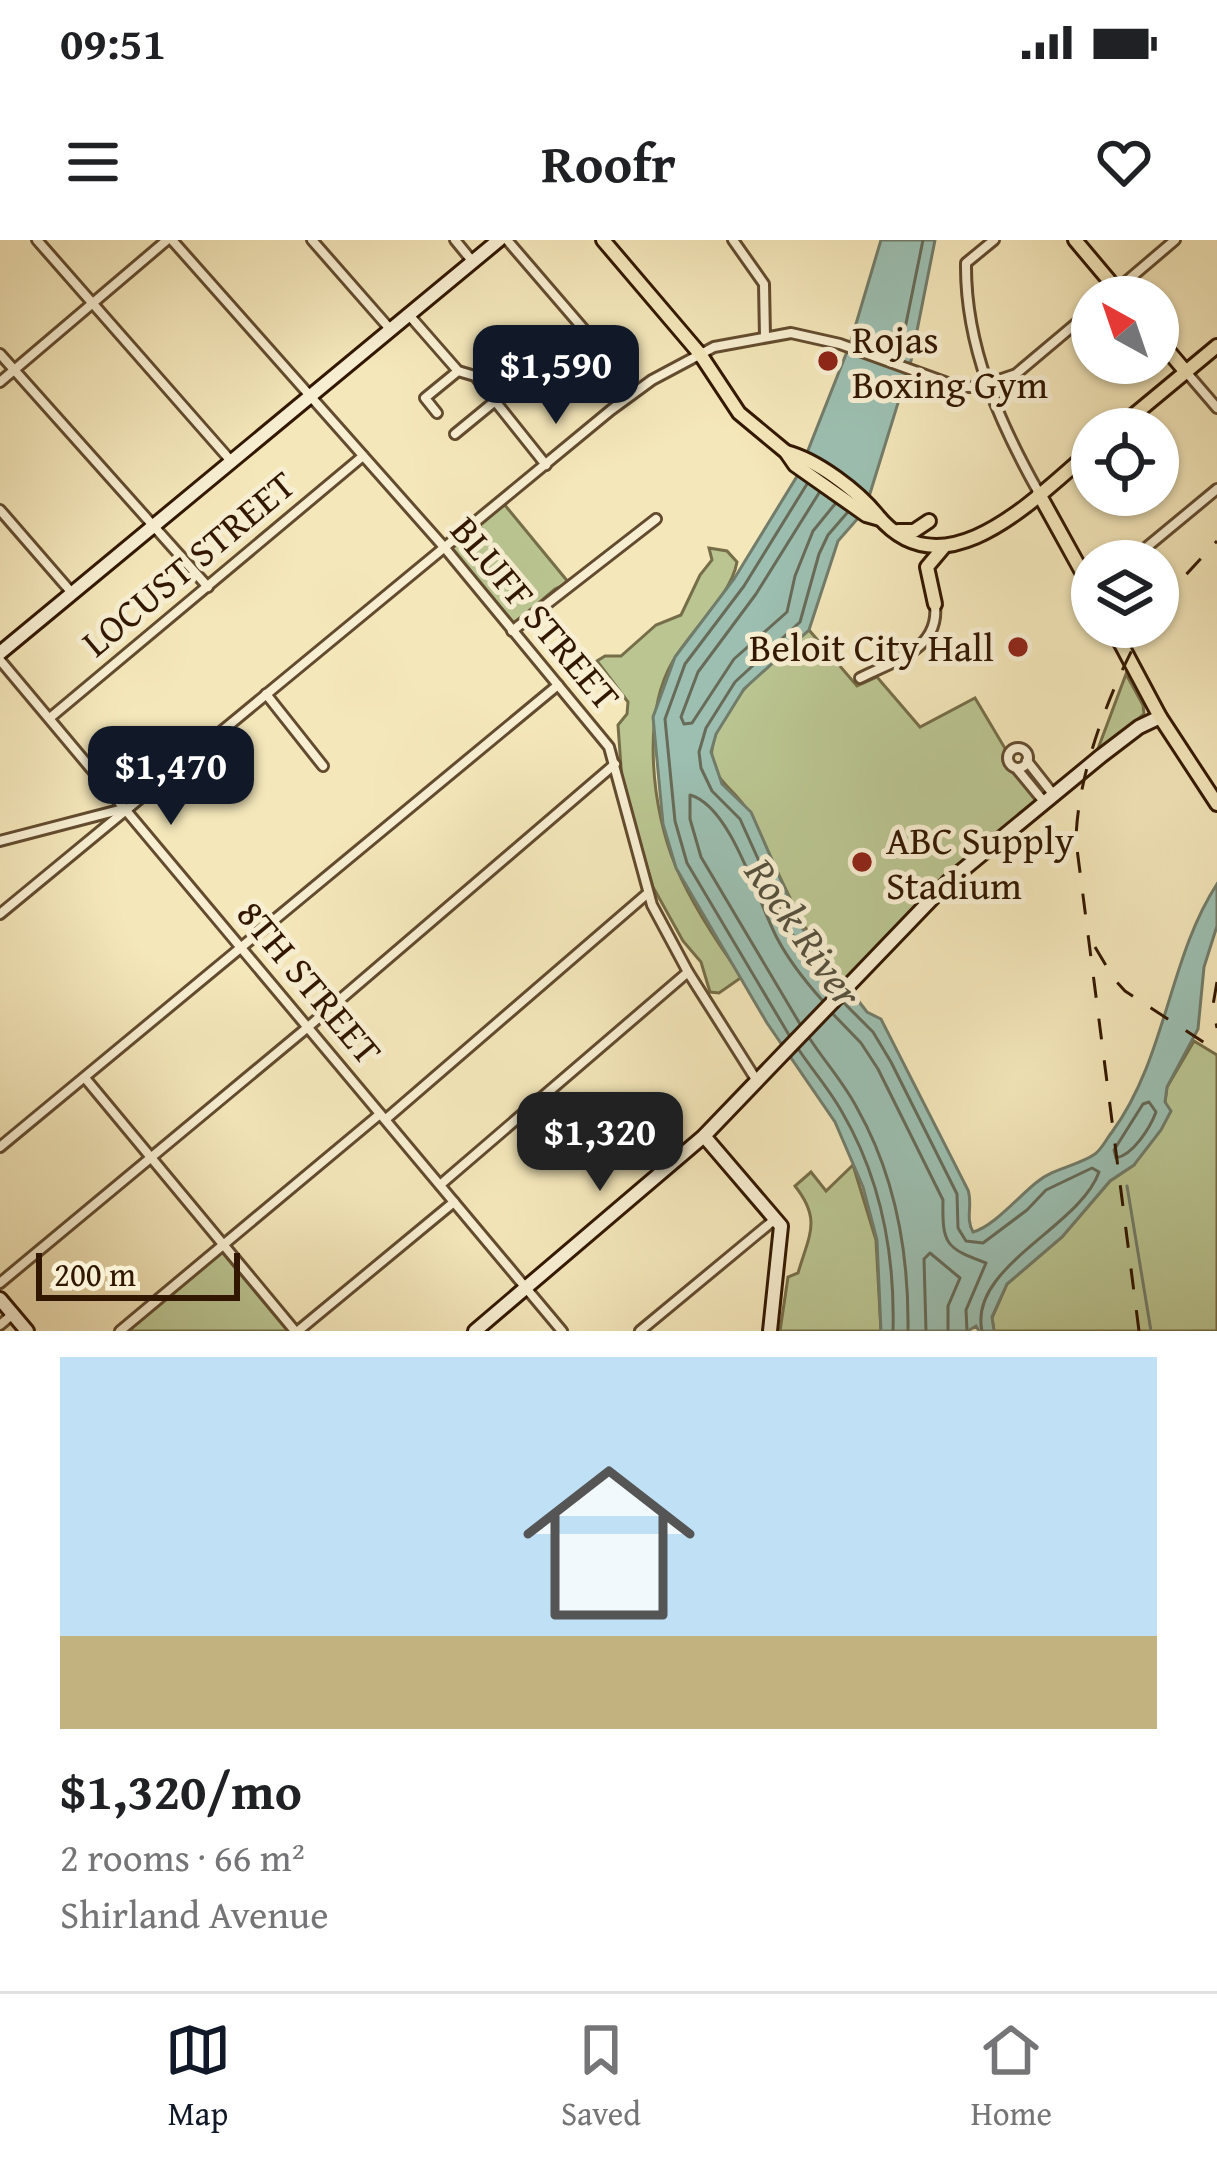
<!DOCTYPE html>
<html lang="en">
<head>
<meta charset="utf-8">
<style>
	:root { --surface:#fff; --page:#f6f6f6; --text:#202124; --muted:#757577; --line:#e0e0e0; --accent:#111827 }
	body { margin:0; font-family:"Gentium Book Plus",serif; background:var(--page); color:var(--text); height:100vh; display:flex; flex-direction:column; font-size:45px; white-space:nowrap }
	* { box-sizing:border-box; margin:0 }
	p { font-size:39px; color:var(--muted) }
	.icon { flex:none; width:66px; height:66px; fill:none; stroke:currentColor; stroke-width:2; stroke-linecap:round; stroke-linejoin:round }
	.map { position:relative; height:1091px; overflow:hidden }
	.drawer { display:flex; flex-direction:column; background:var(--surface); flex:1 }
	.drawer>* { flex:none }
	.needle { width:78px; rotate:320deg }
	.tools { position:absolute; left:1071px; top:36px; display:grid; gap:24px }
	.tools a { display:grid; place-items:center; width:108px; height:108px; border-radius:50%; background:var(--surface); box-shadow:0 3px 9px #0004; font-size:60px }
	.scale { position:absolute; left:36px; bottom:30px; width:204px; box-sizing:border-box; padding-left:12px; border:6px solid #321700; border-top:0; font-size:33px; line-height:42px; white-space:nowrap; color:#321700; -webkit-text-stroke:9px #f8efd2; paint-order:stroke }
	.price { position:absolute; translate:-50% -102px; padding:0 27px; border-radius:24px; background:var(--accent); color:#fff; font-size:39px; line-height:78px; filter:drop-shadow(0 3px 6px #0008) }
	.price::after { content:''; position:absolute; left:50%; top:72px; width:36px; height:27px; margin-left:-18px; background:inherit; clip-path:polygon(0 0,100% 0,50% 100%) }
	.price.active { background:#222; color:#fff }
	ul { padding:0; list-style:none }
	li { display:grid; align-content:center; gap:24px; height:636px; padding:0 60px }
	li span { display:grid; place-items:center; height:372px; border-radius:0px; color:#555 }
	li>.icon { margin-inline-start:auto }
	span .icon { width:216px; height:216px; fill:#fffc; stroke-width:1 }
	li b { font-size:51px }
	.status { display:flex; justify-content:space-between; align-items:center; height:84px; padding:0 60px; background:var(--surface); direction:ltr }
	.status svg { height:33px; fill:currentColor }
	header { display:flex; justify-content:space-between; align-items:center; height:156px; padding:0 60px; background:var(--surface); font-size:54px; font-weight:700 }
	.tab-bar { display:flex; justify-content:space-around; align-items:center; height:168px; border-top:3px solid var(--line); background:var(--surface); font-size:33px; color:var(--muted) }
	.tab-bar a { display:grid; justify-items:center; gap:6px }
	.tab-bar .active { color:var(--accent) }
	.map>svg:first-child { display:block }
	.green { fill:#bac591; stroke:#766e48; stroke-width:3 }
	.water { fill:#9cbfb1; stroke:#727c6a; stroke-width:3 }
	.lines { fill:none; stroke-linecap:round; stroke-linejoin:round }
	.shore { stroke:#676b58; stroke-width:3 }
	.stream { stroke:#727c6a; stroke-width:3 }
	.street-casing { stroke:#624b2e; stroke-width:14 }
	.secondary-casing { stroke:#321700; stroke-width:18 }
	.primary-casing { stroke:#321700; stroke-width:18 }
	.street { stroke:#f8efd2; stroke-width:8 }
	.secondary { stroke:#f8efd2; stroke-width:12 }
	.primary { stroke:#f4e7ba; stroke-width:12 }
	.rail { stroke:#321700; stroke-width:3; stroke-dasharray:21 21; stroke-linecap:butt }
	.poi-dot { fill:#8f2418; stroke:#f8efd2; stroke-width:4.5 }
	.labels { text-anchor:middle; stroke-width:10; stroke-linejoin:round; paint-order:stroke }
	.poi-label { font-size:39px; fill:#321700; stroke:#f8efd2; text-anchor:start }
	.street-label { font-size:39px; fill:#321700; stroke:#f8efd2 }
	.water-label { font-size:42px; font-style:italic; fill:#57523e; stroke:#f8efd2 }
</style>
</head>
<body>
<div class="status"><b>09:51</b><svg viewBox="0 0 49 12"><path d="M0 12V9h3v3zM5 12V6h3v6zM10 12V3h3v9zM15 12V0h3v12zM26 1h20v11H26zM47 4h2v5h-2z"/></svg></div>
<header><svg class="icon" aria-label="menu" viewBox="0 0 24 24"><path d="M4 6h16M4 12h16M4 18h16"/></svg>Roofr<svg class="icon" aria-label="heart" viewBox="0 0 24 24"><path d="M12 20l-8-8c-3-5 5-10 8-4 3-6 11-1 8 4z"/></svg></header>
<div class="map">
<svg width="1217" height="1091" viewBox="0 0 1217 1091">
	<rect width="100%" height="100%" fill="#f4e7ba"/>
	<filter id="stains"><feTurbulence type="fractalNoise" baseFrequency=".00167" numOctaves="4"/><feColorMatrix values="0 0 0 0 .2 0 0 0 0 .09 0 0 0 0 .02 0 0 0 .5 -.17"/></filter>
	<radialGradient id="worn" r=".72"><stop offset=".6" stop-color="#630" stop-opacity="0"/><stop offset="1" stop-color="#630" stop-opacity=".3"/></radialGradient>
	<g class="green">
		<polygon points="504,264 569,343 555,349 513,385 450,309"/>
		<path d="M 709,308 L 727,311 L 737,322 C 731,356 691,390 673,421 C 641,475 652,571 676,627 C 692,664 718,704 742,737 L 719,753 L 710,752 L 701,722 L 683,701 L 653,647 L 622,541 L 618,485 L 627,474 L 628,462 L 597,421 L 605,416 L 621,416 L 656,385 L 681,375 L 700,335 L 712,320 Z"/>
		<path d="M 809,390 L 857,446 L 877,437 L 920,487 L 975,458 L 1006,510 L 1005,525 L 1019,534 L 1037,558 L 1034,566 L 845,746 C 797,688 781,633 747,570 C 735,548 708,539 712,509 C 717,466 776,414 809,390 Z"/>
		<polygon points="1126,434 1143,465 1144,474 1096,514"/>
		<polygon points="1194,801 1217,815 1217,1091 994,1091 992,1078 1007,1044 1062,997 1110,941 1134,925 1165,862 1167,847"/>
		<path d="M 853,925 L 876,1000 L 881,1091 L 780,1091 L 788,1037 L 798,1033 C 809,995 822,980 795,946 L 811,932 L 826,951 Z"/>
		<polygon points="222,1012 288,1091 127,1091"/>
	</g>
	<path class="water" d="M 881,0 L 935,0 L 911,121 L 868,260 L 860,276 L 838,301 L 809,390 L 744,449 L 716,494 L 711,512 L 722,544 L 751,572 L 802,688 L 867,772 L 881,779 L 968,950 C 973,965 965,978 973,992 C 993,987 1019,956 1037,942 C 1053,928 1078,926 1095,914 C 1102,909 1107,898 1112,892 C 1166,819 1169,717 1217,644 L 1217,686 L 1204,727 L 1198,789 L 1167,847 L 1165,862 L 1171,871 L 1161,890 L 1134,925 L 1110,941 L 1062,997 L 1007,1044 L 992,1077 L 994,1091 L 979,1091 L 976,1086 L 968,1091 L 881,1091 L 877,1000 L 863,947 L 835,882 L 767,783 L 676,628 L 663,584 L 653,477 L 675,417 L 734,339 L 799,233 L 850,104 Z"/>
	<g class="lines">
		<g class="shore">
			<polyline points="899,118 923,0"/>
			<polyline points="819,253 756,354 698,432 681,477 684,484 692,483 734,419 787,372 795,336 813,291 835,264"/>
			<polyline points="832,749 792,694 740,579 712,551 701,528 699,512 706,488 735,442 800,382 819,314 828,295 847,273"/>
			<path d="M 844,763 L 873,792 L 891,822 L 957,954 L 958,988 L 966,1001 L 983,1003 L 1027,970 L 1046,950 L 1092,928 L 1099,932 C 1080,987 968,1027 982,1091"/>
			<path d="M 833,774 L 861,803 L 878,829 L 943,960 C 942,1005 946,1008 986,1023 L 966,1070 L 967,1091"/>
			<path d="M 800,784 L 701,617 L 690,579 L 690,555 C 731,566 757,660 777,698 C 789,721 805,741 822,760"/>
			<polyline points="789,795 687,623 675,581 665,479 685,424 744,346 807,244"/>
			<path d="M 810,799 C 825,822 844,843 857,868 C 896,937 909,1013 908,1091"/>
			<path d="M 799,810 C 813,831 830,850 842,872 C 881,939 895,1015 893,1091"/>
			<path d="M 1149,862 L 1156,872 C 1150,888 1133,915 1116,918 L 1114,910 L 1143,864 Z"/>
			<polyline points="926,1091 924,1019 930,1013 960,1038 948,1066 948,1091"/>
		</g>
		<polyline class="stream" points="1127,946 1151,1091"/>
		<g class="street-casing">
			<g id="street">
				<polyline points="37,0 231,221"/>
				<polyline points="172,0 444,307 609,507 652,665 688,732 757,841"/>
				<polyline points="312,0 390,89"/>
				<polyline points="455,0 473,22"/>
				<polyline points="507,0 636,150"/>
				<polyline points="733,0 764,44 765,97"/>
				<path d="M 994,0 L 966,23 C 965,106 999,182 1039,253"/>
				<polyline points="1108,57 1175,0"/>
				<polyline points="409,75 458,131 475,136 546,225"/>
				<polyline points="0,114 208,347"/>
				<polyline points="1187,133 1217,168"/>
				<polyline points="0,142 167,0"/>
				<polyline points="437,173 425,158 458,131"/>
				<polyline points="455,194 494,162"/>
				<polyline points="0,270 72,353"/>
				<polyline points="1130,321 1217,249"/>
				<polyline points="512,391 656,279"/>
				<polyline points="0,420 562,1091"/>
				<path d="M 860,438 C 893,421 940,410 935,365"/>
				<polyline points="266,454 323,526"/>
				<polyline points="51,477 363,216"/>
				<circle cx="1018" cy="518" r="10"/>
				<polyline points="1027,521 1053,554"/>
				<polyline points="1017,529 1045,563"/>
				<polyline points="0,601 119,570"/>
				<polyline points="0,674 611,170 652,140 714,107 791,93 840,104 959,147 978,147 1016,134 1092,70"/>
				<polyline points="85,838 295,1091"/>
				<polyline points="386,879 648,653"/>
				<polyline points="0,907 558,445"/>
				<polyline points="440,945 688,732"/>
				<polyline points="0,1043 308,787 615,524"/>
				<polyline points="0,1085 13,1074"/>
				<polyline points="120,1091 380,874"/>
				<polyline points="298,1091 454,962"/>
				<polyline points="640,1091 774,980"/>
			</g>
		</g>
		<g class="secondary-casing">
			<g id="secondary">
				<polyline points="0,413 499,0"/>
				<polyline points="704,896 781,986 770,1091"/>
				<polyline points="0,1059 27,1091"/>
				<polyline points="475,1091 704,896 948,642 1101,516 1139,487 1160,477"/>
			</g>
		</g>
		<g class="primary-casing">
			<g id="primary">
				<polyline points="603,0 700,114 739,173 786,212 795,225 866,275 880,279"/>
				<polyline points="1075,0 1123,57"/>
				<polyline points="1158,99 1186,132"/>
				<polyline points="1117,189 1217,106"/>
				<path d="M 786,212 C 817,220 858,251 878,276 C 945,356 1038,255 1092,210"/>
				<polyline points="1039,254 1092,350"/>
				<polyline points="898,291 914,291 929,281"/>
				<polyline points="935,364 927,327 943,308"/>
				<polyline points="1112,387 1160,477 1217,564"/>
			</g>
		</g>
		<use href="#street" class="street"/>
		<use href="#secondary" class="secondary"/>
		<use href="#primary" class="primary"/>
		<g class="rail">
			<polyline points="1158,365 1217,301"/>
			<polyline points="1095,707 1114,739 1125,751 1217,811"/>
			<polyline points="1217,742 1213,765 1217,788"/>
			<path d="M 1139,1091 L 1076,601 C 1077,533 1111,447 1144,387"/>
		</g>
	</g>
	<g class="poi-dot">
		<circle cx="828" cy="121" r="12"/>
		<circle cx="1018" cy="407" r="12"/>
		<circle cx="862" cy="622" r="12"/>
	</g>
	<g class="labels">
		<g class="poi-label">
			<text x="852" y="113">Rojas<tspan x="852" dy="45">Boxing Gym</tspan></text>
			<text x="994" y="421" text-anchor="end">Beloit City Hall</text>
			<text x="886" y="614">ABC Supply<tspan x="886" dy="45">Stadium</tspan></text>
		</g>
		<g class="street-label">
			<text transform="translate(188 323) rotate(-40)" y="14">LOCUST STREET</text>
			<text transform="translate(536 373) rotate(50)" y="14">BLUFF STREET</text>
			<text transform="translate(310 742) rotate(50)" y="14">8TH STREET</text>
		</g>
		<g class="water-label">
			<text transform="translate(804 692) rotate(55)" y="15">Rock River</text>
		</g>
	</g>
	<rect width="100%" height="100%" filter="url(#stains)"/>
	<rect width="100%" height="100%" fill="url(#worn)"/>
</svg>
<div class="tools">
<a><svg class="needle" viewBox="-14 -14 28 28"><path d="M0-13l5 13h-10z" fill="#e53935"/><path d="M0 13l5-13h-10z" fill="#757577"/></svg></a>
<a><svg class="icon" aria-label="locate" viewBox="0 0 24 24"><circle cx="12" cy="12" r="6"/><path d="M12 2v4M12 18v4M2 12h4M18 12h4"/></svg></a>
<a><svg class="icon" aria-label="layers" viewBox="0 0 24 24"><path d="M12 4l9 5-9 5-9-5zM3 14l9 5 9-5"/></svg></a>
</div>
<div class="scale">200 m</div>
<b class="price" style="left:556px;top:187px">$1,590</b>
<b class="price" style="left:171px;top:588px">$1,470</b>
<b class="price active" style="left:600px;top:954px">$1,320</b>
</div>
<section class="drawer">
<ul>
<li><span style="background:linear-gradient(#bfe0f5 75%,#c2b280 0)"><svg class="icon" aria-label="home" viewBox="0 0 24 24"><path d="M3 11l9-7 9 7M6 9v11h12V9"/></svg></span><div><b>$1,320/mo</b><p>2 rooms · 66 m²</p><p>Shirland Avenue</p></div></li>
</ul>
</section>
<nav class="tab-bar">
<a class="active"><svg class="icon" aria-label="map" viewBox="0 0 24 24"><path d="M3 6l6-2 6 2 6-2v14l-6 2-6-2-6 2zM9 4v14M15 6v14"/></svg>Map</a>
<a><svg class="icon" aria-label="saved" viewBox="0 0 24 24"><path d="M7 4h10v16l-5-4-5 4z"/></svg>Saved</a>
<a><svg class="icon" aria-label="home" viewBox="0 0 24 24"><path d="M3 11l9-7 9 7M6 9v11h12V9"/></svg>Home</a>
</nav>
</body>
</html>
